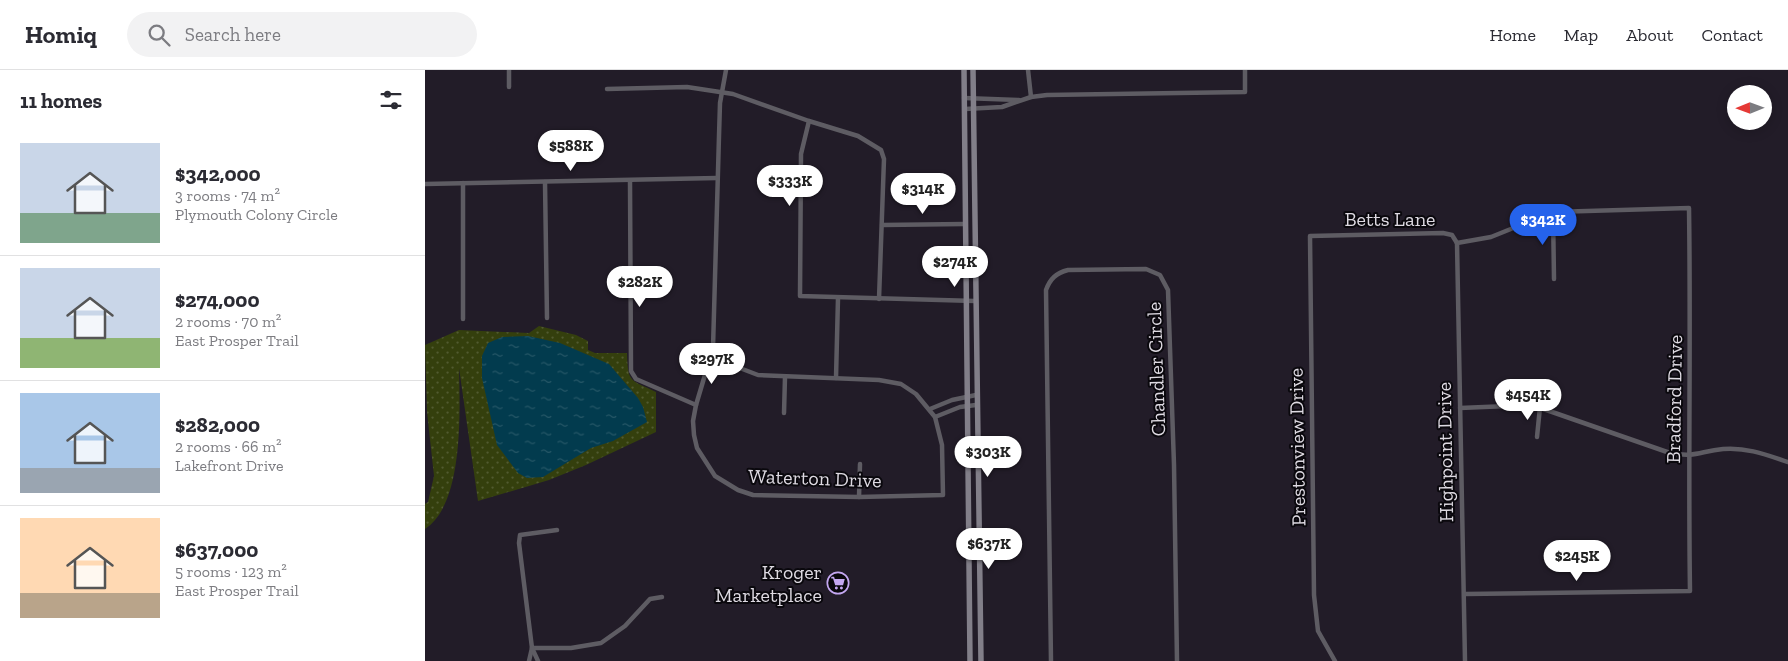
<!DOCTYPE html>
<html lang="en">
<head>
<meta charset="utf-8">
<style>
	:root { --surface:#fff; --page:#f2f2f3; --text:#2b2b33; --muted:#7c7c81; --line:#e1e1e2; --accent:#2563eb }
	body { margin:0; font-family:"Zilla Slab",serif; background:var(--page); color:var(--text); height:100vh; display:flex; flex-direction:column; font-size:19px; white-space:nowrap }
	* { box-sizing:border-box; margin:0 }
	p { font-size:16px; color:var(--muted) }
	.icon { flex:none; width:28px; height:28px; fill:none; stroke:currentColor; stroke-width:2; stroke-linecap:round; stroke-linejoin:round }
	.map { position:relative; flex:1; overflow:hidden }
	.panel { display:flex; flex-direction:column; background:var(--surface); width:425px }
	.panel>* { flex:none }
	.needle { width:32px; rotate:269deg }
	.buttons { position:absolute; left:1302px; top:15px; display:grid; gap:10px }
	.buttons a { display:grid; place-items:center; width:45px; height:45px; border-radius:50%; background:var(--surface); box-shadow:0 2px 12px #0003; font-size:25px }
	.price { position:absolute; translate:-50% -42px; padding:0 11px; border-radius:18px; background:#fff; color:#222; font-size:16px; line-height:32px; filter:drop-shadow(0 1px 2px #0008) }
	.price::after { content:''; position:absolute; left:50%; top:30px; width:15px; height:11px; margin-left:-8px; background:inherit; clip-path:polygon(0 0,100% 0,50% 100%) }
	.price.current { background:var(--accent); color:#fff }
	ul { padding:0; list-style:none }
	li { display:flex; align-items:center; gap:15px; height:125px; padding:0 20px }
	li+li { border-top:1px solid var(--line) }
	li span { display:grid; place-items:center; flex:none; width:140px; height:100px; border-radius:0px; color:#555 }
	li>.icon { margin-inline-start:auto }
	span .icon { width:60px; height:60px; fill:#fffc; stroke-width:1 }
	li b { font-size:21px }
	h2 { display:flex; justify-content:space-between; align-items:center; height:60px; padding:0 20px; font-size:21px }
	header { display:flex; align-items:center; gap:30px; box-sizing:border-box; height:70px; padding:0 25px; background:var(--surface); border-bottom:1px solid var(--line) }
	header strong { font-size:24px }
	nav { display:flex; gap:28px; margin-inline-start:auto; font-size:18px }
	.search { width:350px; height:45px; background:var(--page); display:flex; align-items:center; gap:12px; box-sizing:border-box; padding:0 18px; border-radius:28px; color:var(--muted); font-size:19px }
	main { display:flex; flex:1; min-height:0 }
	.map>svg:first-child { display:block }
	.park { fill:url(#park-dots) }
	.water { fill:url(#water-ripples) }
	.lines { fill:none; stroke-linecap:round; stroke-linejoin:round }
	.street { stroke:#5e5c63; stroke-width:4.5 }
	.secondary { stroke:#827f89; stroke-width:5.5 }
	.labels { text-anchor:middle; stroke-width:4; stroke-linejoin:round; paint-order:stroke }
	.street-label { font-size:20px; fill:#dedae2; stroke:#0a080d }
	.poi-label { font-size:20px; fill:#dedae2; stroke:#0a080d; text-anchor:end }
</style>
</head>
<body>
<header>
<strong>Homiq</strong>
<div class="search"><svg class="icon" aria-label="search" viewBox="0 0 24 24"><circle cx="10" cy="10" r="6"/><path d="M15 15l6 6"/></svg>Search here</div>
<nav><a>Home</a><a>Map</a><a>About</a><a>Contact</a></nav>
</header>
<main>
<section class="panel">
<h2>11 homes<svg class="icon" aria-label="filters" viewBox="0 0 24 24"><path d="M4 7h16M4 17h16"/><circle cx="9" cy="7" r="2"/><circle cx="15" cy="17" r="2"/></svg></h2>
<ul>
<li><span style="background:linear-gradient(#c9d6e8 70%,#7fa58c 0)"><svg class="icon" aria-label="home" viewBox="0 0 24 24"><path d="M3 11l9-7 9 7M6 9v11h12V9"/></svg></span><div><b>$342,000</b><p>3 rooms · 74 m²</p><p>Plymouth Colony Circle</p></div></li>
<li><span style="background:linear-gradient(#c9d6e8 70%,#8fb573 0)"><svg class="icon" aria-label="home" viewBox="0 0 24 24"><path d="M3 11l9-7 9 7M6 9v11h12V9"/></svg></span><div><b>$274,000</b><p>2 rooms · 70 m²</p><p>East Prosper Trail</p></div></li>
<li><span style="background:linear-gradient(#a9c7e8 75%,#9aa5b1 0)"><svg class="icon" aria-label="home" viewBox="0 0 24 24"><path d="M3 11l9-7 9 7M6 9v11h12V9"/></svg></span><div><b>$282,000</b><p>2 rooms · 66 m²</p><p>Lakefront Drive</p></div></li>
<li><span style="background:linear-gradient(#ffd9b3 75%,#b9a48a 0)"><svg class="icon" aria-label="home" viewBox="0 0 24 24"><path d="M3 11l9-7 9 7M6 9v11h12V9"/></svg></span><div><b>$637,000</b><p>5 rooms · 123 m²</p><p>East Prosper Trail</p></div></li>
</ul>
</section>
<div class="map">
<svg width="1363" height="591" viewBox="0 0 1363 591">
	<defs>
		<pattern id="park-dots" width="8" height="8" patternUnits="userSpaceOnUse" patternTransform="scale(1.25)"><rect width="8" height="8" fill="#343f0d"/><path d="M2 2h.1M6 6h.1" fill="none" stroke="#515a30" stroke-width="1.8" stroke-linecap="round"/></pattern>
		<pattern id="water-ripples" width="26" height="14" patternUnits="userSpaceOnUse" patternTransform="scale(1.25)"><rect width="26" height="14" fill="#023b4e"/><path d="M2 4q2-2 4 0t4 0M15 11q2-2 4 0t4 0" fill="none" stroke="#265767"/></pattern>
	</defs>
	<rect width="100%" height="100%" fill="#221c28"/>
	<path class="park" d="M 114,256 L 151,265 L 163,271 L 163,280 L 170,283 L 202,283 C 203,314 205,309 231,322 L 231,362 L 161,395 L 124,410 L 53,431 L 34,298 C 35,340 39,434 0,459 L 0,434 L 3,432 L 9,406 L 2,342 L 0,275 L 34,260 L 104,263 Z"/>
	<polygon class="water" points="103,266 135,273 184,294 213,328 218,337 222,352 188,371 166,378 118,407 102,408 93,403 72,375 57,308 57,286 63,273 77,267"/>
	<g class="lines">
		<g class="street">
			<polyline points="603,0 606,27"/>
			<polyline points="84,17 84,0"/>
			<polyline points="182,19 262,17 308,24 384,51 433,66 456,80 459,89 454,229"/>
			<polyline points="539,28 594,30"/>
			<polyline points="540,39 577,37 606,27 622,25 820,22 820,0"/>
			<polyline points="384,51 376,84 375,226 550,231"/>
			<polyline points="205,111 206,301 211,309 271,335"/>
			<polyline points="120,112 122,248"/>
			<polyline points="38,113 38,249"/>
			<polyline points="0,114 292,108"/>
			<polyline points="1128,142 1129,209"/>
			<polyline points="457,155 540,154"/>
			<path d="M 1032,173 L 1066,167 L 1128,142 L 1264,138 C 1266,266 1263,393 1265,521 L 1040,524"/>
			<polyline points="1032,173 1040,591"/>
			<polyline points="286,287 333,305 454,310 476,314 491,324 510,347 517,375 518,425 434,427 328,425 313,420 290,406 272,378 269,365 268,351 271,335 288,278 294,66 295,33 301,0"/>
			<polyline points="411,308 413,228"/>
			<path d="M 1035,338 L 1107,335 L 1245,383 C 1271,388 1275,381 1298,379 C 1322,377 1342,385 1363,392"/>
			<polyline points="505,339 527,330 551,325"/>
			<polyline points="359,343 360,307"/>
			<polyline points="510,347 535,337 551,335"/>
			<polyline points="1112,367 1115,337"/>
			<polyline points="434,427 435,394"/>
			<polyline points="107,578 146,578 176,573 200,556 225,529 237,527"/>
			<polyline points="104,591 107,578"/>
			<polyline points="113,591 107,578 94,473 95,465 132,460"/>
			<path d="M 626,591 L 621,220 C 625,209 631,203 643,200 L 721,199 L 735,205 L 743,220 L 749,395 L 752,591"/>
			<polyline points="910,591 893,561 889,525 885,166 1018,163 1027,165 1032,173"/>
		</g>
		<g class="secondary">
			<polyline points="539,0 545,591"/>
			<polyline points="548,0 556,591"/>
		</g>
	</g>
	<defs>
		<g id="supermarket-ring" transform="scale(1.125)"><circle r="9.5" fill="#0a080d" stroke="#c4a7f1" stroke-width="1.5"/><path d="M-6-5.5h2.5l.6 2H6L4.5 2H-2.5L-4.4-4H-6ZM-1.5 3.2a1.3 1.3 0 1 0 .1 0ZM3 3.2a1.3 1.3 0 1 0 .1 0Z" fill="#c4a7f1"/></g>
	</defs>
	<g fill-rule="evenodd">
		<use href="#supermarket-ring" x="413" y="513"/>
	</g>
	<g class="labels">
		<g class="street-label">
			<text x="965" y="156">Betts Lane</text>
			<text transform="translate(731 299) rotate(-92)" y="7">Chandler Circle</text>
			<text transform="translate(1249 329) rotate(-89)" y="7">Bradford Drive</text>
			<text transform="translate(872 377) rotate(-91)" y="7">Prestonview Drive</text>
			<text transform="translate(1020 382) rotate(-91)" y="7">Highpoint Drive</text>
			<text transform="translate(390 408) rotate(2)" y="7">Waterton Drive</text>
		</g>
		<g class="poi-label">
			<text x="397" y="509">Kroger<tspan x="397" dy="23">Marketplace</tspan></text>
		</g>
	</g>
</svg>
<div class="buttons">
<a><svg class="needle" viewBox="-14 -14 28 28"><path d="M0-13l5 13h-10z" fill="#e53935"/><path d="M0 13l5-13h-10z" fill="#7c7c81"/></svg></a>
</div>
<b class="price" style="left:146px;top:102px">$588K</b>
<b class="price" style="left:365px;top:137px">$333K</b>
<b class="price" style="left:498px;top:145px">$314K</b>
<b class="price current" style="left:1118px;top:176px">$342K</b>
<b class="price" style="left:530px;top:218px">$274K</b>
<b class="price" style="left:215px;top:238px">$282K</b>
<b class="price" style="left:287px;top:315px">$297K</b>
<b class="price" style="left:1103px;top:351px">$454K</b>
<b class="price" style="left:563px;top:408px">$303K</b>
<b class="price" style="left:564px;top:500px">$637K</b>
<b class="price" style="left:1152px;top:512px">$245K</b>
</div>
</main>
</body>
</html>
